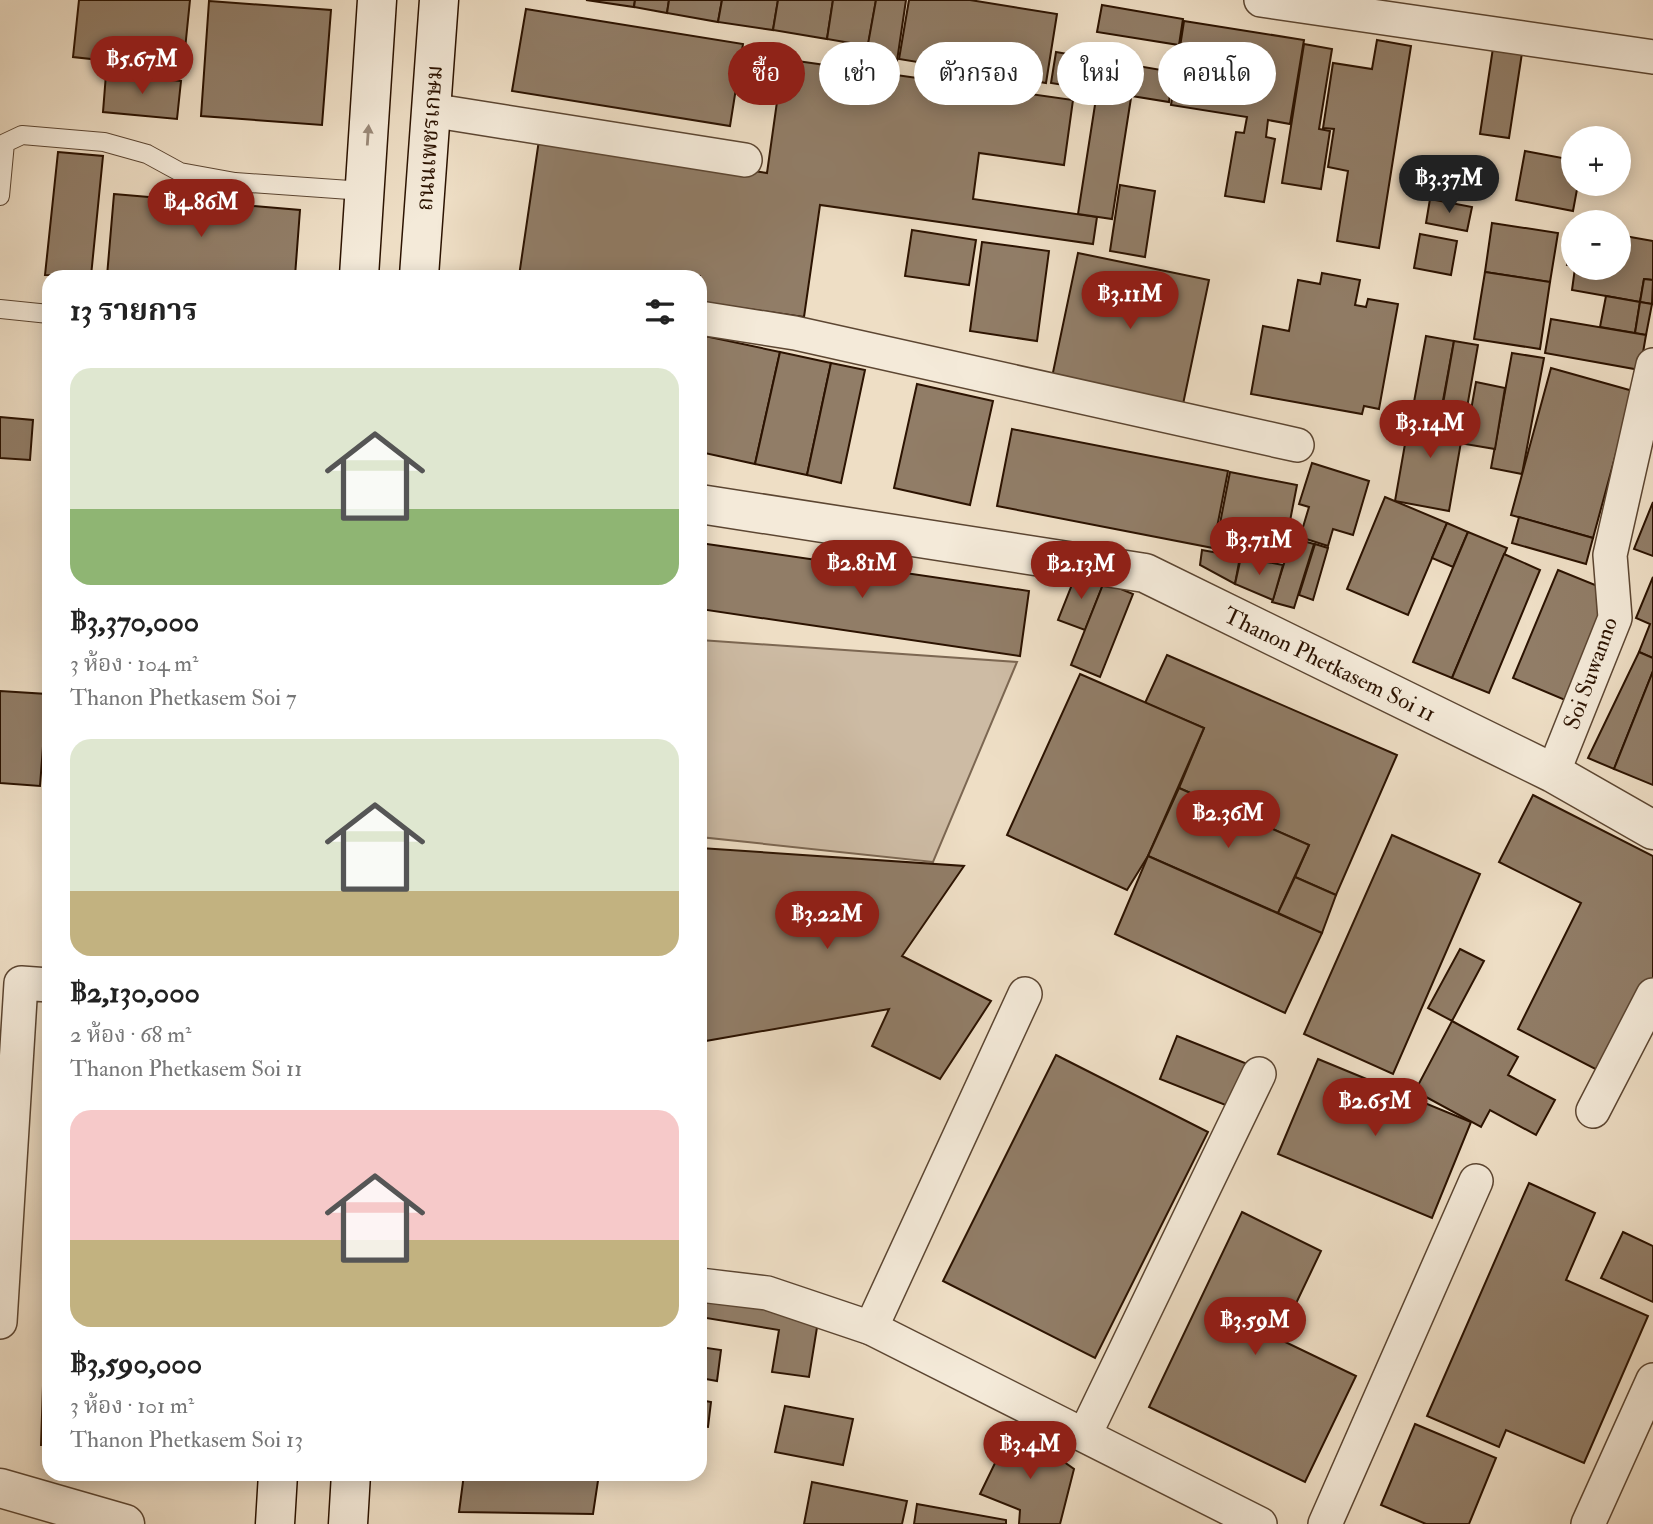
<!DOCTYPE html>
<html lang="th">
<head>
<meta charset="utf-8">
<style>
	:root { --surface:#fff; --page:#f6f6f6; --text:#222; --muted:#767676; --accent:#8f2418 }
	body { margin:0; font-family:"IM FELL Double Pica","Noto Serif Thai",serif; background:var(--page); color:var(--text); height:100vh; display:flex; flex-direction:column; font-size:26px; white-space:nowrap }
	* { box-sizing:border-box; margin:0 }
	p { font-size:23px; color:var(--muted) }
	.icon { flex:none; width:38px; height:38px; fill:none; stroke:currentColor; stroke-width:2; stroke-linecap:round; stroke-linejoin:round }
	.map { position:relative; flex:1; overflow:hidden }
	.panel { position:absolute; left:42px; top:270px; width:665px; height:1211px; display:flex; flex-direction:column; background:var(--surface); border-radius:21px; box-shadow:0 4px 18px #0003 }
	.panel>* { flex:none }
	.top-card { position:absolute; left:728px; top:42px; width:665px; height:63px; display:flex; gap:14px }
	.buttons { position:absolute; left:1561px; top:126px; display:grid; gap:14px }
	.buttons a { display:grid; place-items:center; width:70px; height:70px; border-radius:50%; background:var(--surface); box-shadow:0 4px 18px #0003; font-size:35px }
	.price { position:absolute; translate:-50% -60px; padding:0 16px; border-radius:24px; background:var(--accent); color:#fff; font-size:23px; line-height:46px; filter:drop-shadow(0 2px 4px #0008) }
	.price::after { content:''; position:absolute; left:50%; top:42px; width:21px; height:16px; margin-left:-10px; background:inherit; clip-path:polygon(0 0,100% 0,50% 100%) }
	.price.on { background:#222; color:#fff }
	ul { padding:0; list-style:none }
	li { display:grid; align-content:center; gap:14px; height:371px; padding:0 28px }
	li span { display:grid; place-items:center; height:217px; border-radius:21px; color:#555 }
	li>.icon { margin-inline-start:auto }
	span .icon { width:126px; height:126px; fill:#fffc; stroke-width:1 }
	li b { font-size:30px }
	h2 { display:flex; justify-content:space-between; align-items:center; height:84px; padding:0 28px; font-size:30px }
	.chip { padding:0 24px; border-radius:32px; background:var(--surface); box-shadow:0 4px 18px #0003; font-size:24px; line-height:63px }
	.chip.on { background:var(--accent); color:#fff }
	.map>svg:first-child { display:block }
	.green { fill:#cdbba4; stroke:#7c6752; stroke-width:2 }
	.building { fill:#917d67; stroke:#2c1301; stroke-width:2 }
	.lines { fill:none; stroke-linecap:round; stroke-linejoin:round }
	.service-casing { stroke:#5c4632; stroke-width:20 }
	.minor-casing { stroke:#5c4632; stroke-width:36 }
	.tertiary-casing { stroke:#5c4632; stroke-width:41 }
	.secondary-casing { stroke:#2c1301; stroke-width:41 }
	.service { stroke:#f4ead9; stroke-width:18 }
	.minor { stroke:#f4ead9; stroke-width:33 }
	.tertiary { stroke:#f4ead9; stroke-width:38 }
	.secondary { stroke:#f4ead9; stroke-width:38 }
	.oneway { fill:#9a8978 }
	.labels { text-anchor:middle; stroke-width:7; stroke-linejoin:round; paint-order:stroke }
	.street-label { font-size:23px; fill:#2c1301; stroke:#f4ead9 }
</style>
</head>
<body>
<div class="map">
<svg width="1653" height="1524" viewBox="0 0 1653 1524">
	<rect width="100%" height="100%" fill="#eedec5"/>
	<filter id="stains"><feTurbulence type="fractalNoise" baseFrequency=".00286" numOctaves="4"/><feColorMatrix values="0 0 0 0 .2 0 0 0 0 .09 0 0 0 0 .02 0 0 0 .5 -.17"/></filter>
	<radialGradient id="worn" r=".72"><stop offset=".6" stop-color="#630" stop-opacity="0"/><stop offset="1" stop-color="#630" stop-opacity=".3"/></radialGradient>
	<polygon class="green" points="700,640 1017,662 933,862 700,837"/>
	<g class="building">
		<polygon points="79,0 190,0 183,69 73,57"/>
		<polygon points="586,0 635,0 634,7"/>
		<polygon points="635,0 669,0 667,13 634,7"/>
		<polygon points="669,0 722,0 718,22 667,13"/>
		<polygon points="722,0 778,0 773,30 718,22"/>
		<polygon points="778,0 833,0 827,39 773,30"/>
		<polygon points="833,0 876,0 868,46 827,39"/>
		<polygon points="876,0 906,0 897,61 866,55"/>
		<polygon points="909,0 970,0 1057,14 1046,83 899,59"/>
		<polygon points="209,1 331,10 322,125 201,116"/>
		<polygon points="1102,5 1183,19 1179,45 1097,32"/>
		<polygon points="526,9 743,44 730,126 512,91"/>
		<polygon points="1184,21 1304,40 1290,124 1268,120 1266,137 1275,139 1264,202 1225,196 1236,132 1244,133 1247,117 1171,105"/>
		<polygon points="1377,40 1411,46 1379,248 1337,241 1348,171 1328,167 1334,129 1323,128 1333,63 1372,69"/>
		<polygon points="1304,44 1332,49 1319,129 1330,131 1321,189 1282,183"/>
		<polygon points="1493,48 1522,53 1509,138 1480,134"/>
		<polygon points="1056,52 1173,72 1169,102 1051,83"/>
		<polygon points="783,59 1073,100 1064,165 979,153 973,199 1097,217 1093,244 820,205 804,317 700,302 700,276 519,276 539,140 767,173"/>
		<polygon points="106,74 181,81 177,119 103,112"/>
		<polygon points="1097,92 1131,98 1112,219 1078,214"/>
		<polygon points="1525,151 1573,160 1573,184 1578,184 1573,211 1516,200"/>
		<polygon points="58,152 103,156 91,276 45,275"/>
		<polygon points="1120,185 1155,191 1145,257 1110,251"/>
		<polygon points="114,194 300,210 295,276 107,276"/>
		<polygon points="1430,199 1472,207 1467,231 1426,223"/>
		<polygon points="1492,223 1558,233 1550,282 1485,272"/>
		<polygon points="1573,227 1573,266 1567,265"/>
		<polygon points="912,230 976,240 969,285 905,276"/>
		<polygon points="1420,234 1457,241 1451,275 1414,268"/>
		<polygon points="1619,235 1653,241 1653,280 1644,279 1640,302 1572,290 1575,268 1619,268"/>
		<polygon points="982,242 1049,251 1037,341 970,331"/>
		<polygon points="1078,253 1209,280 1182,409 1051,382"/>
		<polygon points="1485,272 1550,282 1540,349 1474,339"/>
		<polygon points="1322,273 1360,280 1355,305 1366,307 1368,299 1398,304 1379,409 1364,406 1362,414 1251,394 1263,326 1289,331 1298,280 1320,284"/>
		<polygon points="1644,279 1653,280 1652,304 1640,302"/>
		<polygon points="1606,296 1640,302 1635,333 1600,327"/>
		<polygon points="1640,302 1652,304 1646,335 1635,333"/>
		<polygon points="1551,319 1646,335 1640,370 1545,353"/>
		<polygon points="700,335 780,352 755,464 700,452"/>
		<polygon points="1426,336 1454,341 1442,406 1414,402"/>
		<polygon points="1454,341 1478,345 1465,419 1441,415"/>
		<polygon points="780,352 831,363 807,475 755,464"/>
		<polygon points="1512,353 1544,358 1522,474 1491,468"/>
		<polygon points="831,363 865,370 841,483 807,475"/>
		<polygon points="1551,368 1633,391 1593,538 1511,515"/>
		<polygon points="1476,382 1505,388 1495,449 1465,444"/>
		<polygon points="917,384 993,401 970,505 894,488"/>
		<polygon points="1411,410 1465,419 1449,511 1395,501"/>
		<polygon points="0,417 33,420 30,460 0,458"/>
		<polygon points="1012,429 1228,471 1213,548 997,506"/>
		<polygon points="1312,463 1369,481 1353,535 1333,529 1328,546 1300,537 1309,507 1299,504"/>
		<polygon points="1230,472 1297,485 1282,562 1215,549"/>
		<polygon points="1385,497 1447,523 1408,615 1347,589"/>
		<polygon points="1653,502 1653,556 1634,549"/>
		<polygon points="1519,517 1593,538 1586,564 1512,543"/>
		<polygon points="1447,523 1468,532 1453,567 1432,558"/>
		<polygon points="1468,532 1507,548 1452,678 1413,662"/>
		<polygon points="1292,538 1314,544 1294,608 1272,602"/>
		<polygon points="700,543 1029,591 1020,656 700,609"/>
		<polygon points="1315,544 1328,548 1313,600 1299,595"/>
		<polygon points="1202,550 1240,557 1235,584 1200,565"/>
		<polygon points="1504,554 1540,570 1489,693 1452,678"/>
		<polygon points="1241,557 1283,565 1273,600 1235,584"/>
		<polygon points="1558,570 1610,591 1565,700 1513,678"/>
		<polygon points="1077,572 1104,582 1085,630 1058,620"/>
		<polygon points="1653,577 1653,658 1639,652 1650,624 1636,618"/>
		<polygon points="1104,582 1133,594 1100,677 1071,665"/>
		<polygon points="1639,652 1653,658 1653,671 1614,769 1588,758"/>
		<polygon points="1167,655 1397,755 1336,895 1295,877 1309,845 1179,788 1204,728 1145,703"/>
		<polygon points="1653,671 1653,785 1614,769"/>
		<polygon points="1080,674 1204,728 1148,856 1127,890 1007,835"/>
		<polygon points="0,691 47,694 40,786 0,783"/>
		<polygon points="1179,788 1309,845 1278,913 1148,856"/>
		<polygon points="1533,795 1653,856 1653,979 1605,1074 1518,1029 1581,903 1499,862"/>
		<polygon points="1392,835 1480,874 1393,1074 1304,1034"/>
		<polygon points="700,848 964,866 902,956 991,1001 940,1079 872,1046 889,1009 700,1042"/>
		<polygon points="1148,856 1322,933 1285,1013 1115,934"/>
		<polygon points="1295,877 1336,895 1322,933 1278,913"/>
		<polygon points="1460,949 1484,961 1452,1021 1428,1008"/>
		<polygon points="1452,1021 1518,1057 1508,1075 1555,1100 1536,1135 1490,1110 1481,1127 1415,1091"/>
		<polygon points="1177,1036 1255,1067 1238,1110 1160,1079"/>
		<polygon points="1056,1055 1208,1132 1095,1358 943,1281"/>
		<polygon points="1318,1059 1471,1122 1432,1218 1278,1154"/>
		<polygon points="1529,1183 1595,1213 1566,1280 1648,1316 1584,1463 1506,1430 1499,1447 1427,1416"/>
		<polygon points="1242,1212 1321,1251 1279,1339 1356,1376 1305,1482 1149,1407"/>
		<polygon points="1623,1232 1653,1246 1653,1302 1601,1278"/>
		<polygon points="48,1238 49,1238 49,1445 41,1445"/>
		<polygon points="700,1296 819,1315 809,1377 772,1372 779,1330 700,1317"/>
		<polygon points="700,1347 721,1350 717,1381 700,1378"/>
		<polygon points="700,1400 711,1402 708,1427 700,1426"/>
		<polygon points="785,1406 853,1419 843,1465 775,1452"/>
		<polygon points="1415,1424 1496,1458 1469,1524 1426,1524 1381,1505"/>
		<polygon points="1013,1426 1074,1469 1060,1524 1019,1524 1020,1510 980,1494"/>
		<polygon points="464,1474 599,1474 593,1514 459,1512"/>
		<polygon points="812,1482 907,1501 902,1524 804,1524"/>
		<polygon points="917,1504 1006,1520 1006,1524 914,1524"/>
	</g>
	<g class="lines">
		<g class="service-casing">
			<g id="service">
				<polyline points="0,196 5,143 22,135 104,142 147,154 180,172 235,182 364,191"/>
				<polyline points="0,309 49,314"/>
			</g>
		</g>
		<g class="minor-casing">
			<g id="minor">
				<polyline points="1261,0 1653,57"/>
				<polyline points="430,110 745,160"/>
				<polyline points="700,318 795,333 1297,445"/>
				<polyline points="1553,773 1615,618 1610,555 1653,365"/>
				<polyline points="1593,1111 1653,995"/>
				<polyline points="700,1285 767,1293 871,1328 1260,1524"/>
				<polyline points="0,1322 21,983 49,985"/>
				<polyline points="871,1328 1025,994"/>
				<polyline points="1085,1434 1259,1074"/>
				<polyline points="1325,1524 1476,1181"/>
				<polyline points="1588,1524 1653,1380"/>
			</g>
		</g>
		<g class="tertiary-casing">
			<g id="tertiary">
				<polyline points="700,504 1145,573 1553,773 1653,830"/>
				<polyline points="0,1488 125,1524"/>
			</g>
		</g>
		<g class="secondary-casing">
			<g id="secondary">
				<polyline points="359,276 377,0"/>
				<polyline points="419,276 439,0"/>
				<polyline points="275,1524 278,1474"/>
				<polyline points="348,1524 351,1474"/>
			</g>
		</g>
		<use href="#service" class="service"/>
		<use href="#minor" class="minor"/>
		<use href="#tertiary" class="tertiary"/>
		<use href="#secondary" class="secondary"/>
	</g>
	<defs><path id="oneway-solid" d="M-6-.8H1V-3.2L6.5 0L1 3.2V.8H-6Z" transform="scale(1.75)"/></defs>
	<use class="oneway" href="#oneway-solid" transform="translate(368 135) rotate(-86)"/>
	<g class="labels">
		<g class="street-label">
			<text transform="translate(429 138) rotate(-86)" y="8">ถนนเพชรเกษม</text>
			<text transform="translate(1330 664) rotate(26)" y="8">Thanon Phetkasem Soi 11</text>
			<text transform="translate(1590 673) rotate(-70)" y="8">Soi Suwanno</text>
		</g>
	</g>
	<rect width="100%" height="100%" filter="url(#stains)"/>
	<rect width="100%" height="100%" fill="url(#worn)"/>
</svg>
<div class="buttons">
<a>+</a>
<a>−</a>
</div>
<b class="price" style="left:142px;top:96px">฿5.67M</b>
<b class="price on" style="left:1449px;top:215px">฿3.37M</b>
<b class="price" style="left:201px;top:239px">฿4.86M</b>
<b class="price" style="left:1130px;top:331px">฿3.11M</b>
<b class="price" style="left:1430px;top:460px">฿3.14M</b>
<b class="price" style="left:1259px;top:577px">฿3.71M</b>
<b class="price" style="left:862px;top:600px">฿2.81M</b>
<b class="price" style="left:1081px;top:601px">฿2.13M</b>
<b class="price" style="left:1228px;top:850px">฿2.36M</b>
<b class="price" style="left:827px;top:951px">฿3.22M</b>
<b class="price" style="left:1375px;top:1138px">฿2.65M</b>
<b class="price" style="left:1255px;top:1357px">฿3.59M</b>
<b class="price" style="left:1030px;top:1481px">฿3.4M</b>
<div class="top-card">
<a class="chip on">ซื้อ</a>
<a class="chip">เช่า</a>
<a class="chip">ตัวกรอง</a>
<a class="chip">ใหม่</a>
<a class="chip">คอนโด</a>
</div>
<section class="panel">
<h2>13 รายการ<svg class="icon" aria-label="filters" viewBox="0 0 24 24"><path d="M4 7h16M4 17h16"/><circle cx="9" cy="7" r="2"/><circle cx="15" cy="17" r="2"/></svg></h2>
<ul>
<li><span style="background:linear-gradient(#dfe7d0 65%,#8fb573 0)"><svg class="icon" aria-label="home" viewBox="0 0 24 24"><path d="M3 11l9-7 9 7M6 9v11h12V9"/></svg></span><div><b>฿3,370,000</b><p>3 ห้อง · 104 m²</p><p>Thanon Phetkasem Soi 7</p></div></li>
<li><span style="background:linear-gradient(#dfe7d0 70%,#c2b280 0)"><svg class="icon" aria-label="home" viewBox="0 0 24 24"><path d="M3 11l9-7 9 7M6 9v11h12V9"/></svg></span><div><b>฿2,130,000</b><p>2 ห้อง · 68 m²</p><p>Thanon Phetkasem Soi 11</p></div></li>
<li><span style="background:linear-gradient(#f6c9c9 60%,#c2b280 0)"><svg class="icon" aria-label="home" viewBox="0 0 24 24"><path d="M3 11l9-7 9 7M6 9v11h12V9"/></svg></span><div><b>฿3,590,000</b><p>3 ห้อง · 101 m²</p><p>Thanon Phetkasem Soi 13</p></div></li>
</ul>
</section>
</div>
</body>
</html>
